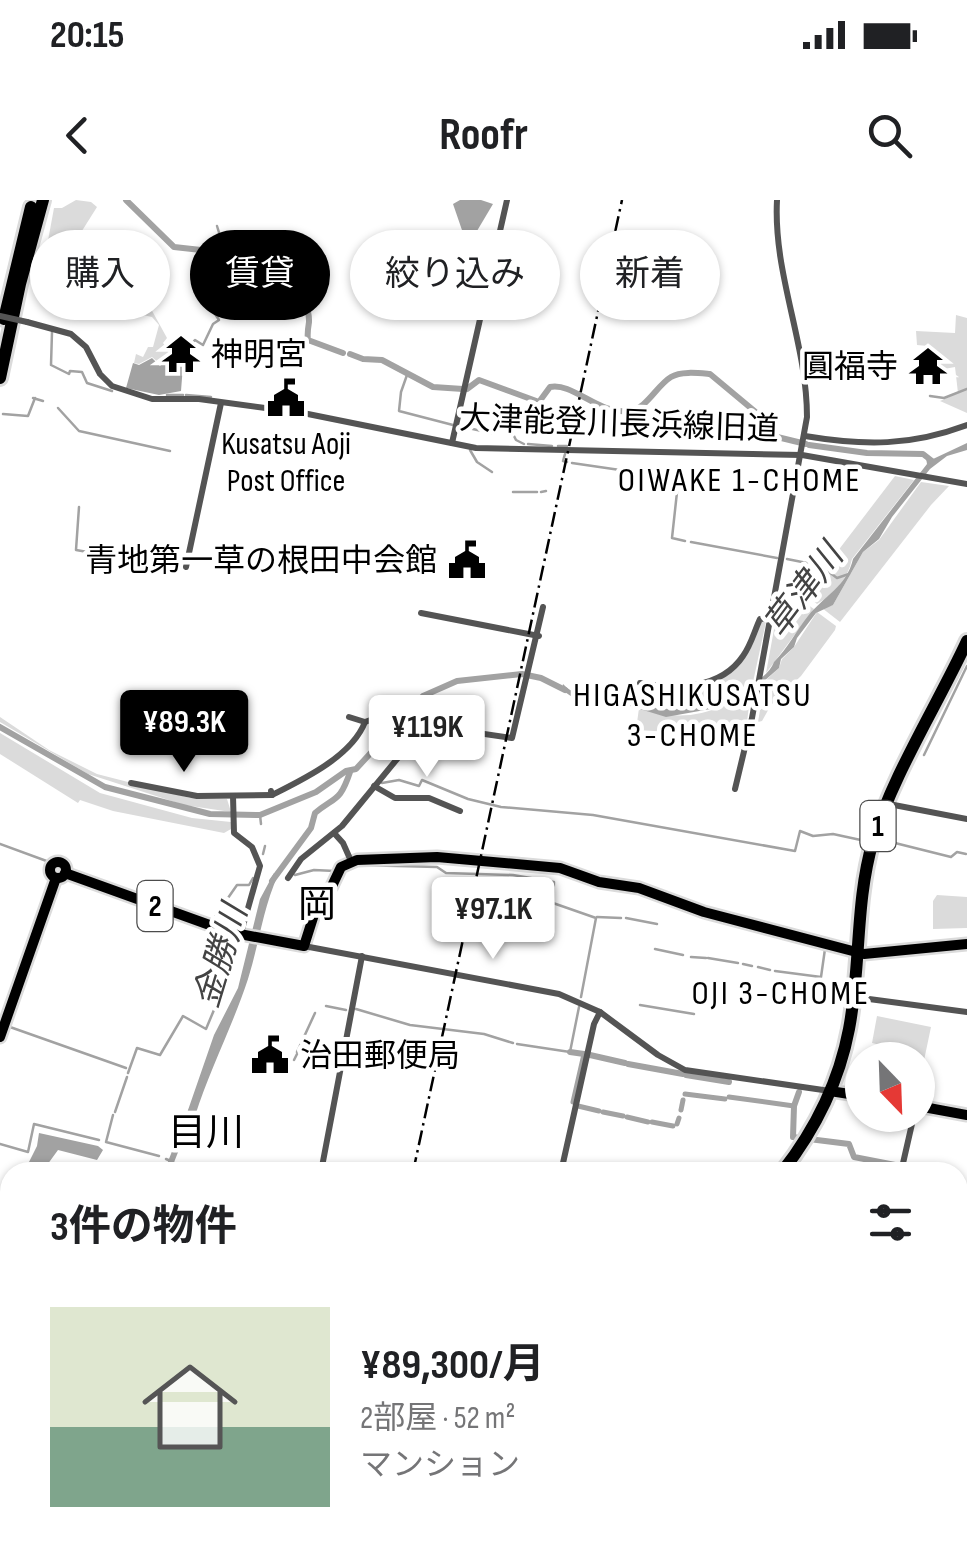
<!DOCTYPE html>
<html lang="ja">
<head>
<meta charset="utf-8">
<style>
	:root { --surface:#fff; --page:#f6f6f6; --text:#202124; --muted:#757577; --line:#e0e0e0; --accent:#000 }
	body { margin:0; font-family:"Sofia Sans Condensed","Noto Sans JP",sans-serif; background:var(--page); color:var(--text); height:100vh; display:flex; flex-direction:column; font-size:38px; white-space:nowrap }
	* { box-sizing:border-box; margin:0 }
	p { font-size:32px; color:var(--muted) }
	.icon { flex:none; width:55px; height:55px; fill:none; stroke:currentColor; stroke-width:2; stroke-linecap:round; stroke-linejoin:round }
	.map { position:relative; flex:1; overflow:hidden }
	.sheet { position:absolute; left:0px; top:962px; width:968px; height:392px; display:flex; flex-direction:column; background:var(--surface); border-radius:30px 30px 0 0; box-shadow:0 2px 8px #0004 }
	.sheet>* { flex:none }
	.hud { position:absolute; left:30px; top:30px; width:908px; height:90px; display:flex; gap:20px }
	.needle { width:65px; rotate:157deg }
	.tools { position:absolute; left:845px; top:842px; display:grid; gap:20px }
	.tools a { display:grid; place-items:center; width:90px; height:90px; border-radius:50%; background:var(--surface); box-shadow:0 2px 8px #0004; font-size:50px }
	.price { position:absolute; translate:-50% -85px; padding:0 22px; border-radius:10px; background:#fff; color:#222; font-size:32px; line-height:65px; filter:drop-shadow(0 2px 5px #0008) }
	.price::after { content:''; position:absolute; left:50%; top:60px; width:30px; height:22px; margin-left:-15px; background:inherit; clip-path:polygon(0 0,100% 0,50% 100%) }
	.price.selected { background:var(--accent); color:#fff }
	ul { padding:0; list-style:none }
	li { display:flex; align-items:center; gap:30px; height:250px; padding:0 50px }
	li+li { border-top:2px solid var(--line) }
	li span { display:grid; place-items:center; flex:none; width:280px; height:200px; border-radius:0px; color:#555 }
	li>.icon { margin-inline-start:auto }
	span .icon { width:120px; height:120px; fill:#fffc; stroke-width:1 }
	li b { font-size:42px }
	h2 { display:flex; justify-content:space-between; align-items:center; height:120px; padding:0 50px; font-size:42px }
	.chip { padding:0 35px; border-radius:45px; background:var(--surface); box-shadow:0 2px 8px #0004; font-size:35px; line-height:90px }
	.chip.selected { background:var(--accent); color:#fff }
	.status { display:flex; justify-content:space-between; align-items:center; height:70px; padding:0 50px; background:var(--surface); direction:ltr }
	.status svg { height:28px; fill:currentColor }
	header { display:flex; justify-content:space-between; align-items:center; height:130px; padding:0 50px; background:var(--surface); font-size:45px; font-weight:700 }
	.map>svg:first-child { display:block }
	.green { fill:#dbdbdb }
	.water { fill:#a2a2a2 }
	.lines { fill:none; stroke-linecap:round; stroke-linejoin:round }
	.stream { stroke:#a2a2a2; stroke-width:2.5 }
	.canal { stroke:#a2a2a2; stroke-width:5 }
	.river { stroke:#a2a2a2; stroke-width:6 }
	.major-casing { stroke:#dbdbdb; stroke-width:15 }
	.highway-casing { stroke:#dbdbdb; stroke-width:18 }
	.minor { stroke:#545454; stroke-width:6 }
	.major { stroke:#000; stroke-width:10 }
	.highway { stroke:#000; stroke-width:12 }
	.rail { stroke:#000; stroke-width:2.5; stroke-dasharray:15 5 2.5 5; stroke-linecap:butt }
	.minor-bridge { stroke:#545454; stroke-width:6 }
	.labels { text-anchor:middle; stroke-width:9; stroke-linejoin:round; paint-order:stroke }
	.shield { fill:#fff; stroke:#4c4c4c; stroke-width:2.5 }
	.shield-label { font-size:30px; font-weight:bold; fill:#000 }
	.poi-label { font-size:32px; fill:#000; stroke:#fff; text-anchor:start }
	.street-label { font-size:32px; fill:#000; stroke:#fff }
	.neighbourhood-label { font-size:35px; letter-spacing:2.5px; fill:#000; stroke:#fff }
	.water-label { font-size:35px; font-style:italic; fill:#434343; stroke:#fff }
	.quarter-label { font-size:38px; fill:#000; stroke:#fff }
</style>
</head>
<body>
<div class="status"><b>20:15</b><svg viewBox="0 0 49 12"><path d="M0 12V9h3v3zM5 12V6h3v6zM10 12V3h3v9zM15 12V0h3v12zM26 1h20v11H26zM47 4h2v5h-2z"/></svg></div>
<header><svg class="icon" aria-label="back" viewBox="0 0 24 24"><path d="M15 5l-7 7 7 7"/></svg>Roofr<svg class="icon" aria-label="search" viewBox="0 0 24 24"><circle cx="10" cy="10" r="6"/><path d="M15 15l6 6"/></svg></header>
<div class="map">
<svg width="967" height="1353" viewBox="0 0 967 1353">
	<rect width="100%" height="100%" fill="#fff"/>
	<g class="green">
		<polygon points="76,0 91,2 97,7 80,34 78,43 85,52 90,49 96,53 117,47 167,138 163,143 170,153 161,165 152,157 139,164 134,163 136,154 143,157 148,147 153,147 159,125 152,117 119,110 116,117 110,120 75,106 83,74 62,54 47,46 54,8 62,8"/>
		<polygon points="956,115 967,118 967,213 940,201 958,193 955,167 933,171 928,146 917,145 916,131 955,133"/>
		<path d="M 895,276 L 914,280 L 852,359 C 848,379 834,394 817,404 L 805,394 Z"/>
		<polygon points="921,282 949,286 931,305 840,422 822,408 833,405 863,352 879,340"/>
		<polygon points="802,401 814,409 766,473 775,424 787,420"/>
		<polygon points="817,412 836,426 835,430 801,476 771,505 762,521 758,522 765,481 779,468 782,459 794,447"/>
		<path d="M 760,422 L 766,422 L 753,482 C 717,501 681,517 641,502 L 645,486 L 678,489 L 733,471 L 747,454 Z"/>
		<path d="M 751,490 L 747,522 L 740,520 L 690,533 L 636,530 L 639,508 C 667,518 695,519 724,505 C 733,500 741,494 751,490 Z"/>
		<polygon points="0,517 49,550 97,574 190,598 227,599 231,612 184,605 88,574 0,522"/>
		<polygon points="0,533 100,593 192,618 231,622 231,629 224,633 113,611 80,600 78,603 0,554"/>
		<polygon points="937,695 967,697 967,728 933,729 933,701"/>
		<polygon points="877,816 931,827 918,889 918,860 887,860 889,847 872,843"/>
	</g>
	<g class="water">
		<polygon points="460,0 481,0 493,4 471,41 464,36 453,4"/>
		<polygon points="170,154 183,165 181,191 159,195 126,188 133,163 139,165 152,158 160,166"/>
		<path d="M 967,243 L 967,250 L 947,256 L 930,269 L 892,317 L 879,339 L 863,352 L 833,405 L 816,413 L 797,438 L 794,447 L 781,459 L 779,468 L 763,482 L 716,508 L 666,517 L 630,506 L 578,501 L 562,490 L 563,484 C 579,501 603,498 627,499 C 637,500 647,507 657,508 C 686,513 763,492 774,462 C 788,448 796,431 808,416 C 824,396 847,386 853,359 L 927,264 L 926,258 L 933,259 Z"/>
		<path d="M 274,673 L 278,675 C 263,708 259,744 248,779 C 233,825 210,869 195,916 L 187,913 L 214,835 L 238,788 L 260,699 Z"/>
		<polygon points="39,933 98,946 103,950 97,960 58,950 42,972 24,972 37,946"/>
	</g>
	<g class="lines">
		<g class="stream">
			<polyline points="217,26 225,52"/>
			<polyline points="52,132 51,165 69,174 70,171 82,172 87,183 112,191"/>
			<polyline points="187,149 195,140 203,145 213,124 219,120 212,109 225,90 234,90"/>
			<polyline points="407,175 401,192 399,211 453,225"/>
			<polyline points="167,195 183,195"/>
			<polyline points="186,195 211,197"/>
			<polyline points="930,196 944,198 967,189"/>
			<polyline points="33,198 43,201"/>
			<polyline points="58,208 79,231 170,251"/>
			<polyline points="3,214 28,216 35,198"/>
			<polyline points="459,226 491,233 509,226 516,240 524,244"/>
			<polyline points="528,244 552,246"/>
			<polyline points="558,246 567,246"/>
			<polyline points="470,250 477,262 492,272"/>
			<polyline points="565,254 563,261 567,262"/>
			<polyline points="572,263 620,270"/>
			<polyline points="624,272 678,283 672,338 685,341"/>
			<polyline points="513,292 537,292"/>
			<polyline points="541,292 546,291"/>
			<polyline points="79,307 76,350 134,360"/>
			<polyline points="691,342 777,358"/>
			<polyline points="787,359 822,366"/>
			<polyline points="825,369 837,378 849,374"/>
			<polyline points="924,555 967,466"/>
			<polyline points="382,583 399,580 419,586 422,580 468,599 501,607 593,615 795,651 800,631 813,636 833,634 870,642"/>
			<polyline points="260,615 261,624"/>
			<polyline points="883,640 951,657 957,652 966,654"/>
			<polyline points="0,644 52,663"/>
			<polyline points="263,654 265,646"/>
			<polyline points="356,665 437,667 446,673 513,675 554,682 553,703 596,718 581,797"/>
			<polyline points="73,671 108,683"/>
			<polyline points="295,675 314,670 335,671"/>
			<polyline points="162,703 192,714"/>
			<polyline points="597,717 621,718"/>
			<polyline points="626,718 657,724"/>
			<polyline points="209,720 212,721 237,685 249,685 253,678"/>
			<polyline points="655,749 683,755"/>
			<polyline points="691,757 706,758"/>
			<polyline points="708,758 738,763"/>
			<polyline points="743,764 752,766"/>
			<polyline points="758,767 770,770"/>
			<polyline points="775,771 821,777 825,749"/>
			<polyline points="222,788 233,739"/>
			<polyline points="640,805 694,814"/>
			<polyline points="326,806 346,810"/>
			<polyline points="356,809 410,825 484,834 513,843"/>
			<polyline points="10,827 126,868"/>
			<polyline points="517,844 570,852 579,807"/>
			<polyline points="297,852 315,813"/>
			<polyline points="294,860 297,854"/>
			<polyline points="128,873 137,848 160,855 183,816 206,829 219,798"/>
			<polyline points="115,912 127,877"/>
			<polyline points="113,915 106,942 159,956"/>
			<polyline points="0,944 28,952 34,924 99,940"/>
			<polyline points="166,959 173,962"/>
			<polyline points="960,1274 967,1275"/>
			<polyline points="653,1353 655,1345"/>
		</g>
		<g class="canal">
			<polyline points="685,894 725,899"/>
			<polyline points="729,897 794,906"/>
			<polyline points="573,902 584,854"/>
			<polyline points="578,906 599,911"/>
			<polyline points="681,910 683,900"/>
			<polyline points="603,912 623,916"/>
			<polyline points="627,917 648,922"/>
			<polyline points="652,922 673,926"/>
			<polyline points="677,924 679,918"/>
		</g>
		<g class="river">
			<path d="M 126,0 L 174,47 L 228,53 L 246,58 L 258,67 L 268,84 C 288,86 310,98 309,122 C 308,128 307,134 308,140 L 343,153"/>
			<polyline points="350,154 363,159 382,160 433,187 463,189"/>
			<path d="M 467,189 L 479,180 L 539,202 L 550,187 C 573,182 599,215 629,211 C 647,209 656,186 671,177 C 681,171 698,173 710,174 L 758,214 L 769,235 L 806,244"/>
			<polyline points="809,245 867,253 923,254 932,261"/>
			<polyline points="0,527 105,587 210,614 260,615 316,592 346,571 356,569 423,496 457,481 522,474 541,478 565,490"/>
			<path d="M 272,681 L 311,628 L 315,613 C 336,596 340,602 350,572"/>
			<polyline points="570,852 584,854"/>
			<polyline points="590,855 625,863"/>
			<polyline points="628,864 683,874"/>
			<polyline points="686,875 729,882"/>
			<polyline points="799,892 794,906 793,937 849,944 854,957 931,972"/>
			<polyline points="167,972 192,909"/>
			<polyline points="958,978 958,990"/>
			<polyline points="958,1038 967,1040"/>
			<polyline points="0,1040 10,1041"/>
		</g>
		<g class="major-casing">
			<g id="major">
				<circle cx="58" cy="670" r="8"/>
				<polyline points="65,673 229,732 304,746 318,702 332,686 341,667 357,660 437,657 560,668 599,682 639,688 704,712 864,754 967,744"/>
				<polyline points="0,837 56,678"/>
				<polyline points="830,891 862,896"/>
				<polyline points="918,906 967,915"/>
				<polyline points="0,1061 10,1063"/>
				<polyline points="958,1147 967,1148"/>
				<polyline points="13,1353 14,1345"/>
			</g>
		</g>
		<g class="highway-casing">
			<g id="highway">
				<polyline points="4,119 31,7"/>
				<polyline points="0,178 20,84 43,0"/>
				<path d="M 782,972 C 814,931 839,882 849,829 C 861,767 855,702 873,641 C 892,576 938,504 967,441"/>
				<polyline points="255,1353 266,1345"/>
			</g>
		</g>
		<g class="minor">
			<polyline points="27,122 71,134 86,147 100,174 112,186 152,199 199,199 303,213 476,248 802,255 967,284"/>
			<path d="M 805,236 C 865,246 911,246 967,225"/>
			<polyline points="452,243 507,0"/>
			<polyline points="186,367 221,203"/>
			<polyline points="421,413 539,436"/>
			<path d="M 640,483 C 676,490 721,489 743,456 C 751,445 754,432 760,419 L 771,418"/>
			<polyline points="349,517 365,522"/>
			<polyline points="131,583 197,596 272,595"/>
			<polyline points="374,586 395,598 429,598 460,611"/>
			<path d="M 735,589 L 752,518 L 807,217 C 807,143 773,74 777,0"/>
			<path d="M 271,591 L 272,595 C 304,579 352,556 365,522 L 376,518 L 512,538 L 543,407"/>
			<polyline points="233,596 234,633 252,647 260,666 241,733"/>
			<polyline points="894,605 967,619"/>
			<polyline points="334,633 343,643 351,661"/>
			<polyline points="288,678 301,659 342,626 425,525"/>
			<polyline points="304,746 559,794 600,812 658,855 685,870 830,891"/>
			<polyline points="854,797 967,812"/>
			<polyline points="321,972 362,756"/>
			<polyline points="561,972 594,824 600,812"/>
			<polyline points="901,972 914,915"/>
			<polyline points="822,1353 824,1345"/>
			<polyline points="942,1353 967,1346"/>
		</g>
		<use href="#major" class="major"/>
		<use href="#highway" class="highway"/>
		<g class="rail">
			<polyline points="413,972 622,0"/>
			<polyline points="320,1353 322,1345"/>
		</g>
		<polyline class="minor-bridge" points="0,116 27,122"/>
	</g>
	<defs>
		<g id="temple-bare" transform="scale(3)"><path d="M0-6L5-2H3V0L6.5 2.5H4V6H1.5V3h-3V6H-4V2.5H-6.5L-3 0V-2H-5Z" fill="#000" stroke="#fff" stroke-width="2.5" paint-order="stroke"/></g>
		<g id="civic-bare" transform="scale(3)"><path d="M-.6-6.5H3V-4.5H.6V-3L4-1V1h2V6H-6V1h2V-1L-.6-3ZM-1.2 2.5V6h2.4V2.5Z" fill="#000" stroke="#fff" stroke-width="2.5" paint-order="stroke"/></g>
	</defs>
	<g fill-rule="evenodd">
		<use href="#temple-bare" x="181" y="154"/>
		<use href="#temple-bare" x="928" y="166"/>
		<use href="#civic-bare" x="286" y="198"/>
		<use href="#civic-bare" x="467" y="360"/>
		<use href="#civic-bare" x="270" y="855"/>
	</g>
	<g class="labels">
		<g class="shield">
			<rect x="860.5" y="601" width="35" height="50" rx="8"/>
			<rect x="137.5" y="681" width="35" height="50" rx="8"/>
		</g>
		<g class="shield-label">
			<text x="878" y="636">1</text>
			<text x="155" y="716">2</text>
		</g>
		<g class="poi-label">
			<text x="211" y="165">神明宮</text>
			<text x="898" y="177" text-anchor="end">圓福寺</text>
			<text x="286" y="254" text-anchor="middle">Kusatsu Aoji<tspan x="286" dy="37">Post Office</tspan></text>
			<text x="437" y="371" text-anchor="end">青地第一草の根田中会館</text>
			<text x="300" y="866">治田郵便局</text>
		</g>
		<g class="street-label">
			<text transform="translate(619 223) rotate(2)" y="11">大津能登川長浜線旧道</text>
		</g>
		<g class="neighbourhood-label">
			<text x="740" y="291">OIWAKE 1-CHOME</text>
			<text x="693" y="506">HIGASHIKUSATSU<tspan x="693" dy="40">3-CHOME</tspan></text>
			<text x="781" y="804">OJI 3-CHOME</text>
		</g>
		<g class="water-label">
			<text transform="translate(803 390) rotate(-53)" y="12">草津川</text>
			<text transform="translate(220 756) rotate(-73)" y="12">金勝川</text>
		</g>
		<g class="quarter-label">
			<text x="317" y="717">岡</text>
			<text x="206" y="945">目川</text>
		</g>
	</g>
</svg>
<div class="tools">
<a><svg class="needle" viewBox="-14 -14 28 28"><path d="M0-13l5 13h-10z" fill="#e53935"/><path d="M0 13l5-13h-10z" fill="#757577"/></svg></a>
</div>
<b class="price selected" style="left:184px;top:575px">¥89.3K</b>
<b class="price" style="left:427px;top:580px">¥119K</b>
<b class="price" style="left:493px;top:762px">¥97.1K</b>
<div class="hud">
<a class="chip">購入</a>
<a class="chip selected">賃貸</a>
<a class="chip">絞り込み</a>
<a class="chip">新着</a>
</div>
<section class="sheet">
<h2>3件の物件<svg class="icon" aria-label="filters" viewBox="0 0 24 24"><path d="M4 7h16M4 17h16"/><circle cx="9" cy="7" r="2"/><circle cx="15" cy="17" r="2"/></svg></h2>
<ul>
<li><span style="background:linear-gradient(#dfe7d0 60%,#7fa58c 0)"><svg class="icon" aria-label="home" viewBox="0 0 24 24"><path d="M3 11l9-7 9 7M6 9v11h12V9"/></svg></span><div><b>¥89,300/月</b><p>2部屋 · 52 m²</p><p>マンション</p></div></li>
</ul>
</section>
</div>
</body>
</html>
